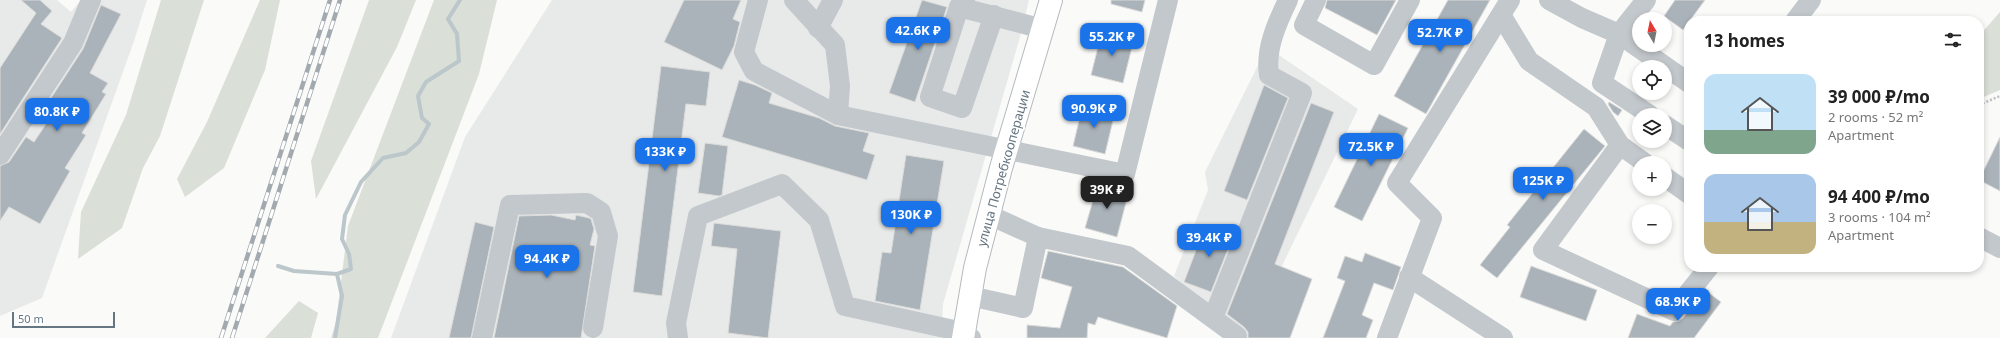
<!DOCTYPE html>
<html lang="en">
<head>
<meta charset="utf-8">
<style>
	:root { --surface:#fff; --page:#f6f6f6; --text:#222; --muted:#767676; --accent:#1a73e8 }
	body { margin:0; font-family:"Noto Sans",sans-serif; background:var(--page); color:var(--text); height:100vh; display:flex; flex-direction:column; font-size:15px; white-space:nowrap }
	* { box-sizing:border-box; margin:0 }
	p { font-size:13px; color:var(--muted) }
	.icon { flex:none; width:22px; height:22px; fill:none; stroke:currentColor; stroke-width:2; stroke-linecap:round; stroke-linejoin:round }
	.map { position:relative; flex:1; overflow:hidden }
	.side { position:absolute; left:1684px; top:16px; width:300px; height:256px; display:flex; flex-direction:column; background:var(--surface); border-radius:16px; box-shadow:0 2px 6px #0003 }
	.side>* { flex:none }
	.needle { width:26px; rotate:350deg }
	.fabs { position:absolute; left:1632px; top:12px; display:grid; gap:8px }
	.fabs a { display:grid; place-items:center; width:40px; height:40px; border-radius:50%; background:var(--surface); box-shadow:0 2px 6px #0003; font-size:20px }
	.scale { position:absolute; left:12px; bottom:10px; width:103px; box-sizing:border-box; padding-left:4px; border:2px solid #657683; border-top:0; font-size:11px; line-height:14px; white-space:nowrap; color:#657683; -webkit-text-stroke:3px #fff; paint-order:stroke }
	.price { position:absolute; translate:-50% -34px; padding:0 9px; border-radius:8px; background:var(--accent); color:#fff; font-size:13px; line-height:26px; filter:drop-shadow(0 1px 2px #0008) }
	.price::after { content:''; position:absolute; left:50%; top:24px; width:12px; height:9px; margin-left:-6px; background:inherit; clip-path:polygon(0 0,100% 0,50% 100%) }
	.price.selected { background:#222; color:#fff }
	ul { padding:0; list-style:none }
	li { display:flex; align-items:center; gap:12px; height:100px; padding:0 20px }
	li span { display:grid; place-items:center; flex:none; width:112px; height:80px; border-radius:12px; color:#555 }
	li>.icon { margin-inline-start:auto }
	span .icon { width:48px; height:48px; fill:#fffc; stroke-width:1 }
	li b { font-size:17px }
	h2 { display:flex; justify-content:space-between; align-items:center; height:48px; padding:0 20px; font-size:17px }
	.map>svg:first-child { display:block }
	.built { fill:#e8e9e9 }
	.green { fill:#dadfd7 }
	.lines { fill:none; stroke-linecap:round; stroke-linejoin:round }
	.stream { stroke:#bbc7cb; stroke-width:4 }
	.building { fill:#aab3b9; stroke:#dcdcda }
	.major-casing { stroke:#b5babe; stroke-width:24 }
	.path { stroke:#bbbfc2; stroke-width:2.5; stroke-dasharray:2 2; stroke-linecap:butt }
	.minor { stroke:#c3c8cc; stroke-width:20 }
	.major { stroke:#fff; stroke-width:22 }
	.rail-casing { stroke:#a2aab0; stroke-width:4.5 }
	.rail { stroke:#fff; stroke-width:3; stroke-dasharray:9; stroke-linecap:butt }
	.labels { text-anchor:middle; stroke-width:4; stroke-linejoin:round; paint-order:stroke }
	.street-label { font-size:13px; fill:#657683; stroke:#fff }
</style>
</head>
<body>
<div class="map">
<svg width="2000" height="338" viewBox="0 0 2000 338">
	<rect width="100%" height="100%" fill="#fafaf8"/>
	<g class="built">
		<polygon points="0,0 57,0 71,12 81,0 147,0 134,41 42,298 0,316"/>
		<polygon points="552,0 1029,0 1020,37 943,304 941,338 391,338 465,137"/>
		<polygon points="1267,47 1358,109 1247,338 1207,307 1174,276 1208,190 1205,172"/>
	</g>
	<g class="green">
		<polygon points="161,0 204,0 160,136 143,168 122,228 78,259 81,212 126,115"/>
		<polygon points="260,0 280,0 265,70 224,168 185,197 177,179 207,122"/>
		<polygon points="369,0 416,0 397,47 316,199 311,161"/>
		<polygon points="434,0 497,0 479,74 378,338 331,338 336,322 348,226"/>
		<polygon points="2000,12 2000,90 1979,99 1979,36"/>
		<polygon points="299,301 318,313 311,338 265,338"/>
	</g>
	<g class="lines">
		<g class="stream">
			<polyline points="278,266 294,271 337,274"/>
			<polyline points="335,338 342,296 337,274 351,269 349,254 342,239 345,215 361,182 383,158 406,153 419,142 429,124 422,118 418,96 426,82 459,61 457,34 448,19 460,0"/>
		</g>
	</g>
	<g class="building">
		<polygon points="21,0 40,0 52,11 41,24 62,38 0,134 0,68 36,13"/>
		<polygon points="684,0 741,0 733,19 740,22 734,46 722,70 664,42"/>
		<polygon points="922,0 947,7 915,102 889,93"/>
		<polygon points="1111,0 1145,0 1142,12 1111,4"/>
		<polygon points="1327,0 1396,0 1377,35 1325,8"/>
		<polygon points="1448,0 1490,0 1426,114 1394,96"/>
		<polygon points="1675,0 1705,0 1683,30 1664,16"/>
		<polygon points="101,5 121,14 90,73 108,83 102,92 106,94 82,133 86,135 65,168 70,171 40,224 9,207 0,221 0,166 9,162 26,137 34,142 46,124 38,118 83,49"/>
		<polygon points="1102,31 1134,39 1123,83 1091,75"/>
		<polygon points="661,66 710,72 706,106 686,104 662,296 633,292"/>
		<polygon points="739,80 755,85 772,93 769,103 819,118 835,126 869,133 863,151 875,155 867,180 722,137"/>
		<polygon points="1264,85 1288,98 1247,200 1224,191"/>
		<polygon points="1609,102 1622,110 1618,116 1613,112 1608,104"/>
		<polygon points="1311,103 1334,112 1275,264 1312,279 1290,338 1248,338 1248,332 1244,327 1227,314"/>
		<polygon points="1083,104 1115,112 1105,154 1073,146"/>
		<polygon points="1379,114 1408,128 1362,221 1334,207"/>
		<polygon points="1584,129 1605,146 1497,278 1480,265 1510,227 1507,225"/>
		<polygon points="2000,137 2000,191 1979,180"/>
		<polygon points="705,143 728,146 722,195 719,196 698,193"/>
		<polygon points="906,155 944,161 920,310 875,301 882,252 891,253"/>
		<polygon points="1098,183 1129,191 1117,237 1085,228"/>
		<polygon points="551,215 575,220 576,215 589,218 591,219 594,229 590,245 595,246 581,338 494,338 519,216"/>
		<polygon points="475,222 494,227 471,338 449,338"/>
		<polygon points="714,223 781,231 768,338 728,333 737,249 711,246"/>
		<polygon points="1206,224 1234,234 1211,292 1184,282"/>
		<polygon points="1048,251 1123,267 1177,306 1167,338 1098,317 1095,325 1088,323 1087,338 1027,338 1027,325 1060,328 1072,287 1041,278"/>
		<polygon points="1365,253 1401,267 1393,290 1374,283 1362,315 1373,320 1366,338 1323,338 1345,281 1337,278 1345,256 1362,262"/>
		<polygon points="1531,266 1597,290 1586,321 1520,297"/>
		<polygon points="1705,290 1721,302 1694,338 1628,338 1637,314 1670,326 1673,322 1679,321 1683,318"/>
	</g>
	<g class="lines">
		<g class="major-casing">
			<polyline id="major" points="963,338 975,268 1001,168 1051,0"/>
		</g>
		<polyline class="path" points="1979,105 2000,96"/>
		<g class="minor">
			<polyline points="758,0 744,52 754,71 838,115 1125,174 1168,0"/>
			<polyline points="794,0 835,45 840,86 838,115"/>
			<polyline points="965,0 959,7 930,97 962,108 994,15"/>
			<polyline points="1316,0 1304,25 1374,65 1410,0"/>
			<polyline points="1549,0 1582,18 1619,34 1602,83 1650,115"/>
			<polyline points="1646,0 1619,34 1689,83"/>
			<polyline points="959,7 1043,29"/>
			<polyline points="1501,15 1529,61 1596,107 1620,145 1645,163"/>
			<polyline points="1795,21 1811,0"/>
			<polyline points="818,28 833,0"/>
			<polyline points="1665,125 1689,141"/>
			<polyline points="1620,145 1543,250 1674,311 1709,267"/>
			<polyline points="0,155 73,43 91,0"/>
			<polyline points="1665,177 1689,194"/>
			<polyline points="989,215 1038,237 1128,256 1237,336"/>
			<polyline points="1979,237 2000,248"/>
			<polyline points="1409,277 1503,338"/>
			<polyline points="970,296 1023,308 1038,237"/>
			<path d="M 1213,318 L 1302,93 L 1269,75 C 1265,49 1277,23 1288,0"/>
			<polyline points="482,338 510,205 587,203 601,212 608,236 593,328"/>
			<polyline points="678,338 676,323 698,216 782,184 819,220 845,306 963,332 971,338"/>
			<polyline points="1387,338 1432,218 1397,183 1510,0"/>
		</g>
		<use href="#major" class="major"/>
		<g class="rail-casing">
			<g id="rail">
				<polyline points="221,338 330,0"/>
				<polyline points="232,338 340,0"/>
			</g>
		</g>
		<use href="#rail" class="rail"/>
	</g>
	<g class="labels">
		<g class="street-label">
			<text transform="translate(1003 168) rotate(-74)" y="5">улица Потребкооперации</text>
		</g>
	</g>
</svg>
<div class="fabs">
<a><svg class="needle" viewBox="-14 -14 28 28"><path d="M0-13l5 13h-10z" fill="#e53935"/><path d="M0 13l5-13h-10z" fill="#767676"/></svg></a>
<a><svg class="icon" aria-label="locate" viewBox="0 0 24 24"><circle cx="12" cy="12" r="6"/><path d="M12 2v4M12 18v4M2 12h4M18 12h4"/></svg></a>
<a><svg class="icon" aria-label="layers" viewBox="0 0 24 24"><path d="M12 4l9 5-9 5-9-5zM3 14l9 5 9-5"/></svg></a>
<a>+</a>
<a>−</a>
</div>
<div class="scale">50 m</div>
<b class="price" style="left:918px;top:51px">42.6K ₽</b>
<b class="price" style="left:1440px;top:53px">52.7K ₽</b>
<b class="price" style="left:1112px;top:57px">55.2K ₽</b>
<b class="price" style="left:1094px;top:129px">90.9K ₽</b>
<b class="price" style="left:57px;top:132px">80.8K ₽</b>
<b class="price" style="left:1371px;top:167px">72.5K ₽</b>
<b class="price" style="left:665px;top:172px">133K ₽</b>
<b class="price" style="left:1543px;top:201px">125K ₽</b>
<b class="price selected" style="left:1107px;top:210px">39K ₽</b>
<b class="price" style="left:911px;top:235px">130K ₽</b>
<b class="price" style="left:1209px;top:258px">39.4K ₽</b>
<b class="price" style="left:547px;top:279px">94.4K ₽</b>
<b class="price" style="left:1678px;top:322px">68.9K ₽</b>
<section class="side">
<h2>13 homes<svg class="icon" aria-label="filters" viewBox="0 0 24 24"><path d="M4 7h16M4 17h16"/><circle cx="9" cy="7" r="2"/><circle cx="15" cy="17" r="2"/></svg></h2>
<ul>
<li><span style="background:linear-gradient(#bfe0f5 70%,#7fa58c 0)"><svg class="icon" aria-label="home" viewBox="0 0 24 24"><path d="M3 11l9-7 9 7M6 9v11h12V9"/></svg></span><div><b>39 000 ₽/mo</b><p>2 rooms · 52 m²</p><p>Apartment</p></div></li>
<li><span style="background:linear-gradient(#a9c7e8 60%,#c2b280 0)"><svg class="icon" aria-label="home" viewBox="0 0 24 24"><path d="M3 11l9-7 9 7M6 9v11h12V9"/></svg></span><div><b>94 400 ₽/mo</b><p>3 rooms · 104 m²</p><p>Apartment</p></div></li>
</ul>
</section>
</div>
</body>
</html>
